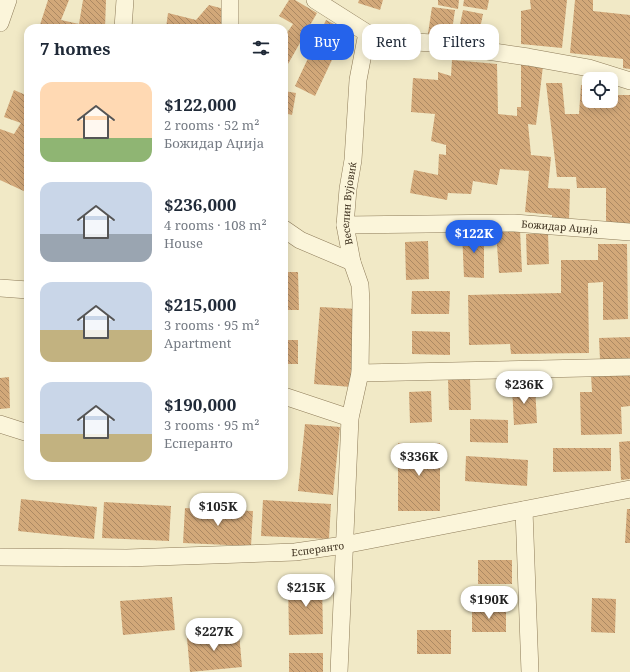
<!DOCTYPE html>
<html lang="en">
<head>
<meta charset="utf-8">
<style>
	:root { --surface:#fff; --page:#f2f2f3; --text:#1f2937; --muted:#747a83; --accent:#2563eb }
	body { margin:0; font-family:"Noto Serif",serif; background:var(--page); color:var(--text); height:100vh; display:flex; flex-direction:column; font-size:15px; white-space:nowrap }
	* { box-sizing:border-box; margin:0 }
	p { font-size:13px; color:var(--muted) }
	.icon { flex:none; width:22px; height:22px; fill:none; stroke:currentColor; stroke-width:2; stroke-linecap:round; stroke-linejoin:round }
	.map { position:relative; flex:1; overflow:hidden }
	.drawer { position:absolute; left:24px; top:24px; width:264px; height:456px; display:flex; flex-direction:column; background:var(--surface); border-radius:12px; box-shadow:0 2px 10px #0003 }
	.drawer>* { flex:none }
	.top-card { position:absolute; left:300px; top:24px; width:270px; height:36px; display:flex; gap:8px }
	.fabs { position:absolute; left:582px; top:72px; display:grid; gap:8px }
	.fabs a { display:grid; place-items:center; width:36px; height:36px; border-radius:8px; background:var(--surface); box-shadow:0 2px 10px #0003; font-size:20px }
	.price { position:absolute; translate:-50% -34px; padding:0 9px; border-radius:14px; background:#fff; color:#222; font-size:13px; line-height:26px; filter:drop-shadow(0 1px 2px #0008) }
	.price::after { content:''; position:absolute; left:50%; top:24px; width:12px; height:9px; margin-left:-6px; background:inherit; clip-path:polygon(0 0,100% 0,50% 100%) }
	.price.current { background:var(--accent); color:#fff }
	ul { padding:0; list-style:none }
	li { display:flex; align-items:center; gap:12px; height:100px; padding:0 16px }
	li span { display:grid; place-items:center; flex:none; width:112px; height:80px; border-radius:12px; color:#555 }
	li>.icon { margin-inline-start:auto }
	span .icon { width:48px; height:48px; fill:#fffc; stroke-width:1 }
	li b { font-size:17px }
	h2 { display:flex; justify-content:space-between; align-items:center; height:48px; padding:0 16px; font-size:17px }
	.tag { padding:0 14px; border-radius:12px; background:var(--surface); box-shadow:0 2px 10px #0003; font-size:14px; line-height:36px }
	.tag.current { background:var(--accent); color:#fff }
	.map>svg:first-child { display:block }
	.building { fill:url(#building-back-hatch) }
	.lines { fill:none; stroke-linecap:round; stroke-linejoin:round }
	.street-casing { stroke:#8e7c5a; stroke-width:18 }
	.street { stroke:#fbf5da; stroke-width:17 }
	.labels { text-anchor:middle; stroke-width:3.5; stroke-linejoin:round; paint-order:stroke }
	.street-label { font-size:10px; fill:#3e311f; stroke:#f8f2d6 }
</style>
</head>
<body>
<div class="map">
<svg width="630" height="672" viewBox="0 0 630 672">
	<defs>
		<pattern id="building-back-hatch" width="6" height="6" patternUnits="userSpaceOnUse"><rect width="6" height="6" fill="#d2a879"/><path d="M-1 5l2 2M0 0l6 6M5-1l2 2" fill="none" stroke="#ac8963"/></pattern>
	</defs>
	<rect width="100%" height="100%" fill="#f1e9c6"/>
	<g class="building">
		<polygon points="48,0 69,0 61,20 79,24 83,0 106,0 105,28 39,28"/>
		<polygon points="289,0 295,0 317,13 284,71 284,37 293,24 279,16"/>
		<polygon points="359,0 383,0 380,10 358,3"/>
		<polygon points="438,0 459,0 458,9 438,5"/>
		<polygon points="464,0 489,0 487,10 463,6"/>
		<polygon points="530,0 567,0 562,48 521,44 521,11 531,9"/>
		<polygon points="575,0 593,0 593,11 630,15 630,69 623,68 623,59 570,53"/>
		<polygon points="209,5 224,9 222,28 166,28 168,13 196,20"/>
		<polygon points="432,7 455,10 450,44 427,40"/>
		<polygon points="463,10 483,14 476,48 456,44"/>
		<polygon points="326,20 346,30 315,96 295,86"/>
		<polygon points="452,60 497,64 498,114 517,116 517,107 521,107 521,63 543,66 536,125 528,124 531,155 551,157 548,188 570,189 569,221 552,222 552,215 525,212 529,171 500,169 497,185 473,181 471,194 448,193 447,200 410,193 414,170 438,175 439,154 446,155 446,145 431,141 435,114 411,112 413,78 438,80 438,72 451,76"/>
		<polygon points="546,83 562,83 565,114 579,114 581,85 589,85 589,101 611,101 611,95 630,95 630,224 606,223 606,188 577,188 576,177 557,177"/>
		<polygon points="14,90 28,96 28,193 0,180 0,129 14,134 21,123 4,117"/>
		<polygon points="284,91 296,93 292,115 284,113"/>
		<polygon points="520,230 522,272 499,273 496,231"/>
		<polygon points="462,232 484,232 484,278 464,277"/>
		<polygon points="548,233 549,264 527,265 526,234"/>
		<polygon points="428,241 429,279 406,280 405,242"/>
		<polygon points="598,244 627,244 628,319 603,320 603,282 588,283 589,353 511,354 510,344 469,345 468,295 561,293 561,260 598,260"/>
		<polygon points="284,272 298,272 299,310 284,310"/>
		<polygon points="412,291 450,291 449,314 411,314"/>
		<polygon points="320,307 357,309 351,387 314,384"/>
		<polygon points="412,331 450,332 450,355 412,354"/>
		<polygon points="630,337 630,359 600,360 599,338"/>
		<rect x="284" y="340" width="14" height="24"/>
		<polygon points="630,374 630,406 621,407 622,434 581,435 580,392 592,392 591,375"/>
		<polygon points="9,377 10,408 0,409 0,378"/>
		<polygon points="448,379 470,379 471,410 449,410"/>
		<polygon points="535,386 537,423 514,425 512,387"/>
		<polygon points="431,391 432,422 410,423 409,392"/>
		<polygon points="470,419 508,420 508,443 470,442"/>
		<polygon points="305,424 340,427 333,495 298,491"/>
		<polygon points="630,441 630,479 621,480 619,442"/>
		<rect x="398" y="443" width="42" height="68"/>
		<polygon points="553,448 611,448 611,471 553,472"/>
		<polygon points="466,456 528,460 527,486 465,481"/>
		<polygon points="21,499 97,507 94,539 18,531"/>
		<polygon points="263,500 331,504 329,539 261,536"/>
		<polygon points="104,502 171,506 169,541 102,538"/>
		<polygon points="185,508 253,511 251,546 183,543"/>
		<polygon points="627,509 630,509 630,543 625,543"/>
		<rect x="478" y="560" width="34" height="24"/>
		<polygon points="322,582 323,634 289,635 288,583"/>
		<polygon points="172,597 175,630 123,635 120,601"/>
		<polygon points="592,598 616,599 615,633 591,632"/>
		<rect x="472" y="608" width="34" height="24"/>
		<rect x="417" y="630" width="34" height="24"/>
		<polygon points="239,633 242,667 190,672 187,638"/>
		<rect x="289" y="653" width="34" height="19"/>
	</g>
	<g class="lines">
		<g class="street-casing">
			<g id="street">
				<polyline points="315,0 367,33 381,38 396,41 433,43 528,57 589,68 630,81"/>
				<polyline points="0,23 8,0"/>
				<polyline points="123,28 125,0"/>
				<polyline points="230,28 230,0"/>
				<path id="s1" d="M 345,225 L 514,223 L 630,232"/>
				<polyline points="284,229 300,240 352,262"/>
				<polyline points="0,288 28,290"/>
				<polyline points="360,373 630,367"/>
				<polyline points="284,396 350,418"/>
				<polyline points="0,424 28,433"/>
				<polyline points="524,510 530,672"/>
				<path id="s2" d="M 0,557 L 127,558 L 295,552 L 344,545 L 630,489"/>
				<path id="s3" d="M 339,672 L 350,418 L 360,373 L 361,302 L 360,285 L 352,262 L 345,225 L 348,189 L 353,160 L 358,80 L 367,33"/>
			</g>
		</g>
		<use href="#street" class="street"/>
	</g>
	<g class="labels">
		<g class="street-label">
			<text dy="4" stroke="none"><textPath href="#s3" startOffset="472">Веселин Вујовиќ</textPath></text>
			<text dy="4" stroke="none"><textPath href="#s1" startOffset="215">Божидар Аџија</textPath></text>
			<text dy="4" stroke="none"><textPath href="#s2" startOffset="318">Есперанто</textPath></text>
		</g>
	</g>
</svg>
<div class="fabs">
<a><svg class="icon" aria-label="locate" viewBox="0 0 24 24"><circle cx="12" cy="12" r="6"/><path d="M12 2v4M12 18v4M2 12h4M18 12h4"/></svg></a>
</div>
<b class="price current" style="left:474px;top:254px">$122K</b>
<b class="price" style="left:524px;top:405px">$236K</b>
<b class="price" style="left:419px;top:477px">$336K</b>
<b class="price" style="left:218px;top:527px">$105K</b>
<b class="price" style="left:306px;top:608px">$215K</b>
<b class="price" style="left:489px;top:620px">$190K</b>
<b class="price" style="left:214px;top:652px">$227K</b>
<div class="top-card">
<a class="tag current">Buy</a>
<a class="tag">Rent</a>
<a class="tag">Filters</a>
</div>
<section class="drawer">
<h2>7 homes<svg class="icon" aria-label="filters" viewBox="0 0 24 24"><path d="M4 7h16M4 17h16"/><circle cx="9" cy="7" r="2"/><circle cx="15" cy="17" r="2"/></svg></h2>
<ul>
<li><span style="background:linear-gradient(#ffd9b3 70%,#8fb573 0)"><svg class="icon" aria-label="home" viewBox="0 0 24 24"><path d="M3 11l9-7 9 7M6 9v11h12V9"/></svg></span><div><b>$122,000</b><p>2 rooms · 52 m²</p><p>Божидар Аџија</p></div></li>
<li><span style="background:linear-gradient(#c9d6e8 65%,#9aa5b1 0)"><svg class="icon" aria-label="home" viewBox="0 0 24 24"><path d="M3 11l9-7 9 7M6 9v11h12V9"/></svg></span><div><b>$236,000</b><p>4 rooms · 108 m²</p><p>House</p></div></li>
<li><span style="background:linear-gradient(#c9d6e8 60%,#c2b280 0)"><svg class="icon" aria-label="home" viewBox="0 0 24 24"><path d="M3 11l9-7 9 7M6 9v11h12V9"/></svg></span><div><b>$215,000</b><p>3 rooms · 95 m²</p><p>Apartment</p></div></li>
<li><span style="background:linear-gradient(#c9d6e8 65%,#c2b280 0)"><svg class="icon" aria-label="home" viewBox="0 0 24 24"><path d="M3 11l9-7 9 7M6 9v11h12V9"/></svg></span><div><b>$190,000</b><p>3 rooms · 95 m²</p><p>Есперанто</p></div></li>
</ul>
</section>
</div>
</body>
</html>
